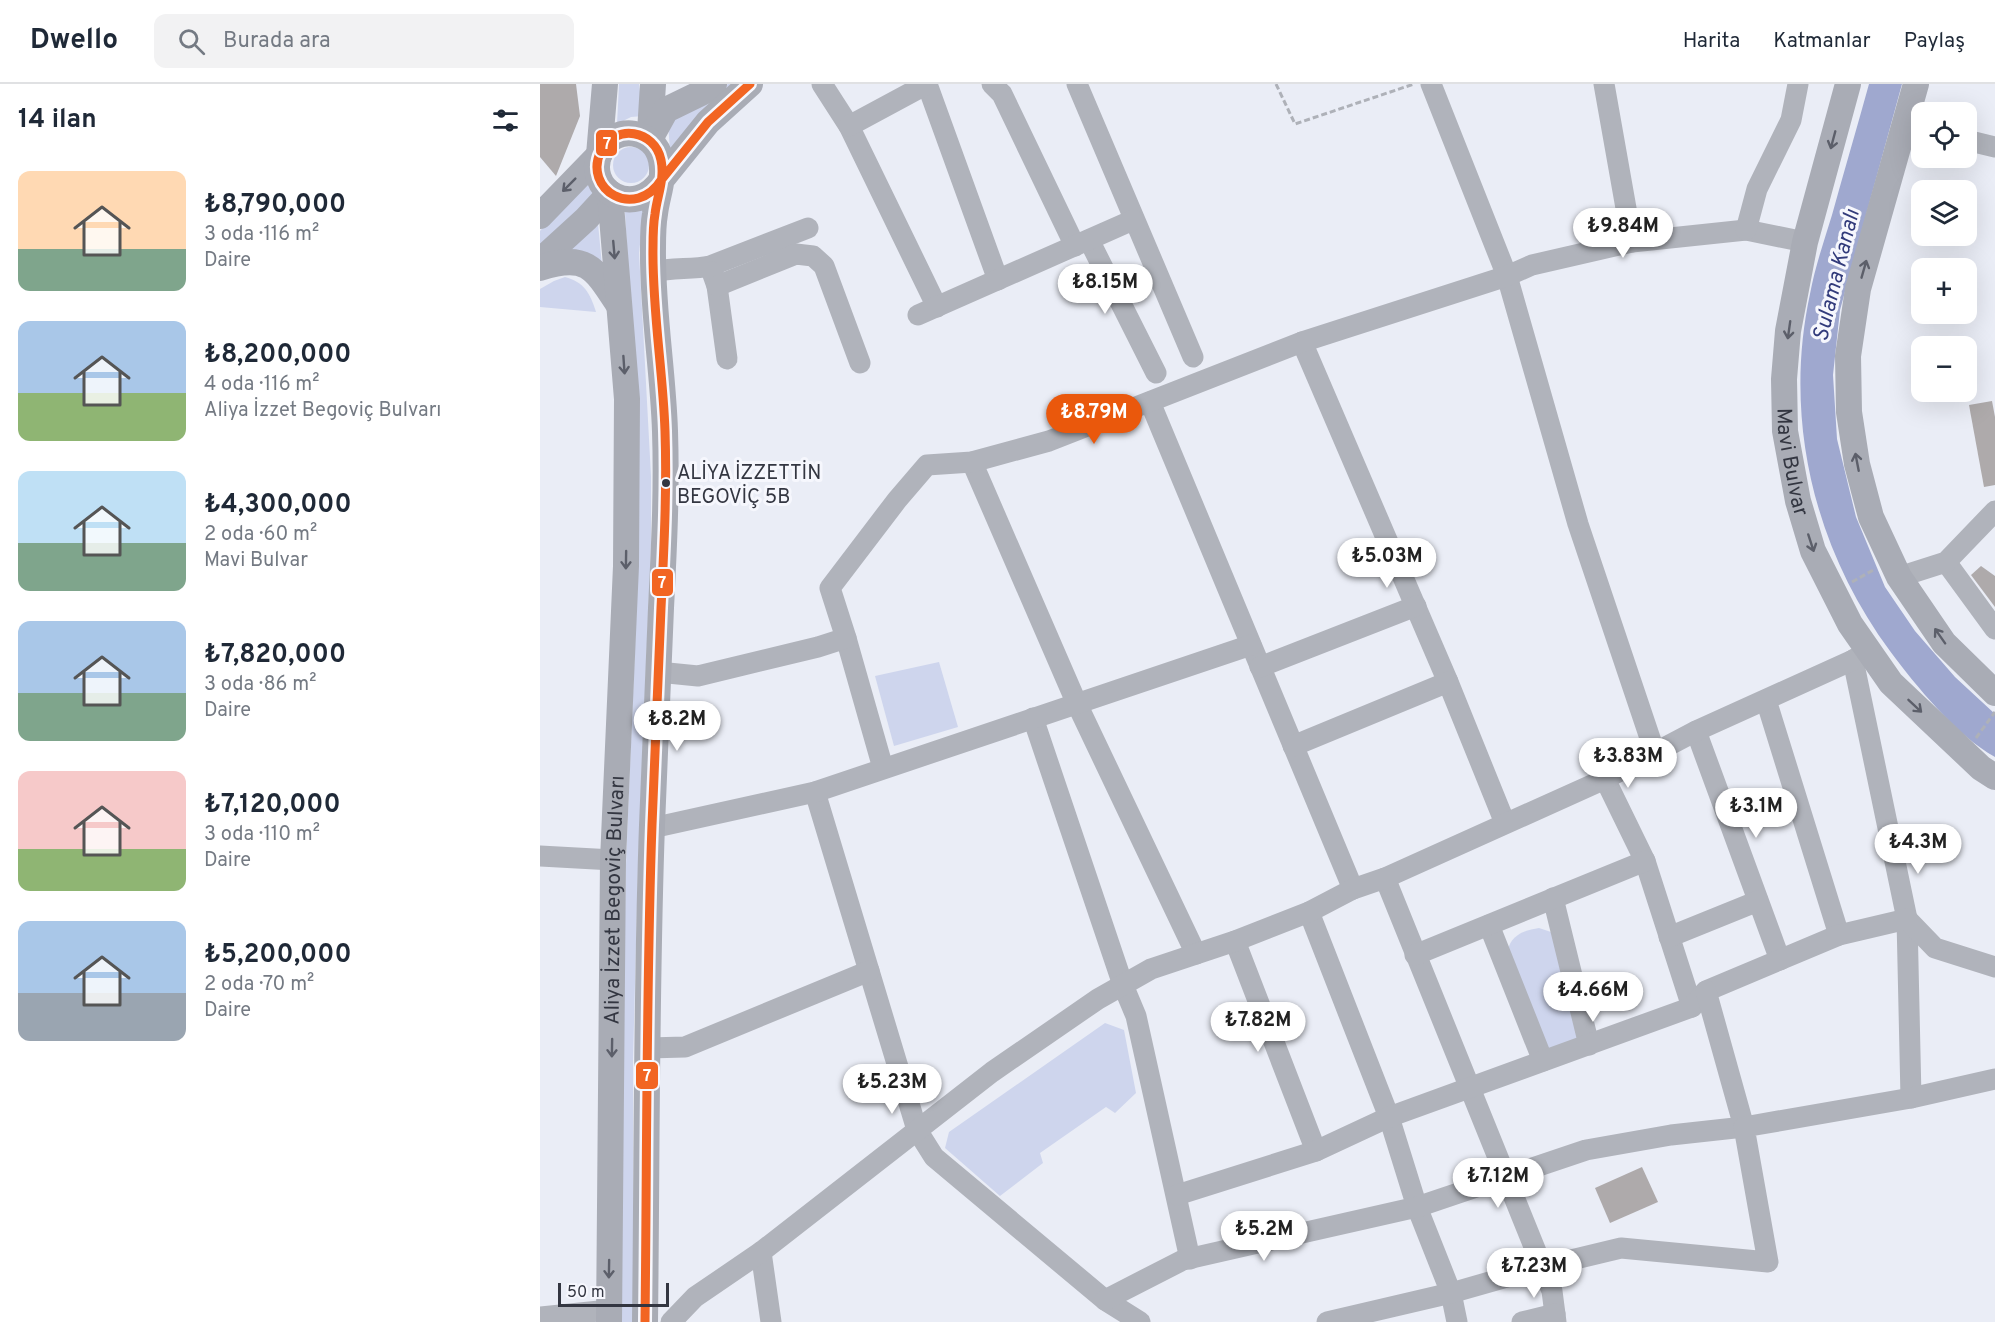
<!DOCTYPE html>
<html lang="tr">
<head>
<meta charset="utf-8">
<style>
	:root { --surface:#fff; --page:#f2f2f3; --text:#1f2937; --muted:#747a83; --line:#e0e1e3; --accent:#ea580c }
	body { margin:0; font-family:Overpass,sans-serif; background:var(--page); color:var(--text); height:100vh; display:flex; flex-direction:column; font-size:22px; white-space:nowrap }
	* { box-sizing:border-box; margin:0 }
	p { font-size:20px; color:var(--muted) }
	.icon { flex:none; width:33px; height:33px; fill:none; stroke:currentColor; stroke-width:2; stroke-linecap:round; stroke-linejoin:round }
	.map { position:relative; flex:1; overflow:hidden }
	.side { display:flex; flex-direction:column; background:var(--surface); width:540px }
	.side>* { flex:none }
	.buttons { position:absolute; left:1371px; top:18px; display:grid; gap:12px }
	.buttons a { display:grid; place-items:center; width:66px; height:66px; border-radius:12px; background:var(--surface); box-shadow:0 6px 24px #0002; font-size:30px }
	.scale { position:absolute; left:18px; bottom:15px; width:111px; box-sizing:border-box; padding-left:6px; border:3px solid #333641; border-top:0; font-size:16px; line-height:21px; white-space:nowrap; color:#333641; -webkit-text-stroke:4px #f6f7fd; paint-order:stroke }
	.price { position:absolute; translate:-50% -51px; padding:0 14px; border-radius:21px; background:#fff; color:#222; font-size:20px; line-height:39px; filter:drop-shadow(0 2px 3px #0008) }
	.price::after { content:''; position:absolute; left:50%; top:36px; width:18px; height:14px; margin-left:-9px; background:inherit; clip-path:polygon(0 0,100% 0,50% 100%) }
	.price.active { background:var(--accent); color:#fff }
	ul { padding:0; list-style:none }
	li { display:flex; align-items:center; gap:18px; height:150px; padding:0 18px }
	li span { display:grid; place-items:center; flex:none; width:168px; height:120px; border-radius:12px; color:#555 }
	li>.icon { margin-inline-start:auto }
	span .icon { width:72px; height:72px; fill:#fffc; stroke-width:1 }
	li b { font-size:26px }
	h2 { display:flex; justify-content:space-between; align-items:center; height:72px; padding:0 18px; font-size:26px }
	header { display:flex; align-items:center; gap:36px; box-sizing:border-box; height:84px; padding:0 30px; background:var(--surface); border-bottom:2px solid var(--line) }
	header strong { font-size:28px }
	nav { display:flex; gap:33px; margin-inline-start:auto; font-size:21px }
	.search { width:420px; height:54px; background:var(--page); display:flex; align-items:center; gap:15px; box-sizing:border-box; padding:0 21px; border-radius:12px; color:var(--muted); font-size:22px }
	main { display:flex; flex:1; min-height:0 }
	.map>svg:first-child { display:block }
	.green { fill:#ced5ed }
	.water { fill:#9fa8cf }
	.building { fill:#aeaaab }
	.lines { fill:none; stroke-linecap:round; stroke-linejoin:round }
	.path { stroke:#aeb1b8; stroke-width:3; stroke-dasharray:6 3; stroke-linecap:butt }
	.minor { stroke:#b0b3bb; stroke-width:21 }
	.major { stroke:#a9acb5; stroke-width:26 }
	.bus-1-casing { stroke:#f6f7fd; stroke-width:14 }
	.bus-1 { stroke:#f26522; stroke-width:9 }
	.oneway { stroke:#5c5f6a }
	.bus-dot { fill:#333641; stroke:#f6f7fd; stroke-width:2 }
	.labels { text-anchor:middle; stroke-width:6; stroke-linejoin:round; paint-order:stroke }
	.bus-label { font-size:20px; fill:#333641; stroke:#f6f7fd; text-anchor:start }
	.street-label { font-size:21px; fill:#333641; stroke:#f6f7fd }
	.water-label { font-size:22px; font-style:italic; fill:#323b7b; stroke:#f6f7fd }
	.line-badge { stroke:#f6f7fd; stroke-width:2 }
	.badge-label { font-size:16px; text-anchor:middle; font-weight:bold; fill:#fff }
</style>
</head>
<body>
<header>
<strong>Dwello</strong>
<div class="search"><svg class="icon" aria-label="search" viewBox="0 0 24 24"><circle cx="10" cy="10" r="6"/><path d="M15 15l6 6"/></svg>Burada ara</div>
<nav><a>Harita</a><a>Katmanlar</a><a>Paylaş</a></nav>
</header>
<main>
<section class="side">
<h2>14 ilan<svg class="icon" aria-label="filters" viewBox="0 0 24 24"><path d="M4 7h16M4 17h16"/><circle cx="9" cy="7" r="2"/><circle cx="15" cy="17" r="2"/></svg></h2>
<ul>
<li><span style="background:linear-gradient(#ffd9b3 65%,#7fa58c 0)"><svg class="icon" aria-label="home" viewBox="0 0 24 24"><path d="M3 11l9-7 9 7M6 9v11h12V9"/></svg></span><div><b>₺8,790,000</b><p>3 oda · 116 m²</p><p>Daire</p></div></li>
<li><span style="background:linear-gradient(#a9c7e8 60%,#8fb573 0)"><svg class="icon" aria-label="home" viewBox="0 0 24 24"><path d="M3 11l9-7 9 7M6 9v11h12V9"/></svg></span><div><b>₺8,200,000</b><p>4 oda · 116 m²</p><p>Aliya İzzet Begoviç Bulvarı</p></div></li>
<li><span style="background:linear-gradient(#bfe0f5 60%,#7fa58c 0)"><svg class="icon" aria-label="home" viewBox="0 0 24 24"><path d="M3 11l9-7 9 7M6 9v11h12V9"/></svg></span><div><b>₺4,300,000</b><p>2 oda · 60 m²</p><p>Mavi Bulvar</p></div></li>
<li><span style="background:linear-gradient(#a9c7e8 60%,#7fa58c 0)"><svg class="icon" aria-label="home" viewBox="0 0 24 24"><path d="M3 11l9-7 9 7M6 9v11h12V9"/></svg></span><div><b>₺7,820,000</b><p>3 oda · 86 m²</p><p>Daire</p></div></li>
<li><span style="background:linear-gradient(#f6c9c9 65%,#8fb573 0)"><svg class="icon" aria-label="home" viewBox="0 0 24 24"><path d="M3 11l9-7 9 7M6 9v11h12V9"/></svg></span><div><b>₺7,120,000</b><p>3 oda · 110 m²</p><p>Daire</p></div></li>
<li><span style="background:linear-gradient(#a9c7e8 60%,#9aa5b1 0)"><svg class="icon" aria-label="home" viewBox="0 0 24 24"><path d="M3 11l9-7 9 7M6 9v11h12V9"/></svg></span><div><b>₺5,200,000</b><p>2 oda · 70 m²</p><p>Daire</p></div></li>
</ul>
</section>
<div class="map">
<svg width="1455" height="1238" viewBox="0 0 1455 1238">
	<rect width="100%" height="100%" fill="#eaedf6"/>
	<g class="green">
		<polygon points="79,0 99,0 103,32 91,33 77,40"/>
		<polygon points="188,0 195,0 130,67 128,39"/>
		<circle cx="91" cy="81" r="18"/>
		<polygon points="51,92 56,117 0,163 0,147 20,122"/>
		<polygon points="104,125 99,169 111,392 111,460 98,782 93,977 93,1238 82,1238 82,978 86,781 99,463 99,392 85,128"/>
		<polygon points="58,139 62,182 22,168"/>
		<path d="M 25,193 C 44,198 50,209 56,228 L 0,223 L 0,205 L 14,197 Z"/>
		<polygon points="399,578 418,643 354,662 335,592"/>
		<path d="M 999,844 L 1011,848 L 1041,962 L 1007,975 L 968,866 C 971,851 985,846 999,844 Z"/>
		<polygon points="565,939 584,946 596,1009 575,1029 566,1023 500,1069 503,1079 460,1112 405,1064 409,1048"/>
	</g>
	<path class="water" d="M 1329,0 L 1362,0 L 1300,226 L 1293,291 L 1297,355 L 1316,433 L 1345,503 L 1375,547 L 1415,593 L 1455,630 L 1455,673 C 1417,652 1376,602 1350,567 C 1274,464 1243,335 1270,210 C 1275,183 1284,157 1292,131 C 1304,87 1317,44 1329,0 Z"/>
	<g class="building">
		<polygon points="0,0 36,0 40,32 16,92 0,73"/>
		<polygon points="1452,317 1455,333 1455,401 1444,403 1429,321"/>
		<polygon points="1441,482 1455,492 1455,523 1431,491"/>
		<polygon points="1102,1083 1118,1118 1070,1139 1055,1104"/>
	</g>
	<g class="lines">
		<g class="path">
			<polyline points="736,0 755,40 874,0"/>
			<polyline points="1312,498 1335,485"/>
			<polyline points="1436,654 1455,628"/>
		</g>
		<g class="minor">
			<polyline points="282,0 309,42 397,223"/>
			<polyline points="387,0 458,196"/>
			<polyline points="452,0 462,10 535,162"/>
			<polyline points="537,0 653,273"/>
			<polyline points="891,0 967,192 1038,440 1115,669"/>
			<polyline points="1064,0 1092,158 1206,146 1265,158"/>
			<polyline points="309,42 387,0"/>
			<polyline points="1426,56 1455,63"/>
			<polyline points="1206,146 1217,105 1251,36 1258,0"/>
			<polyline points="549,156 616,289"/>
			<path d="M 114,188 C 132,183 151,186 170,182 L 268,144"/>
			<polyline points="172,188 177,202 187,275"/>
			<polyline points="177,202 256,170 273,172 284,182 320,279"/>
			<polyline points="378,231 593,136"/>
			<polyline points="762,258 908,598 965,739"/>
			<polyline points="610,318 813,805"/>
			<polyline points="432,378 537,620 656,870"/>
			<polyline points="1406,478 1455,545"/>
			<polyline points="1359,493 1406,478 1455,427"/>
			<polyline points="306,554 343,684"/>
			<polyline points="1313,576 1367,835 1371,1014"/>
			<polyline points="720,583 876,522"/>
			<polyline points="118,588 158,592 278,563 306,554 290,504 357,416 387,381 432,378 509,357 762,258 967,192 992,181 1092,158"/>
			<polyline points="1226,616 1299,851"/>
			<polyline points="493,634 583,901 596,932 650,1175"/>
			<polyline points="1156,647 1240,876"/>
			<polyline points="753,662 908,598"/>
			<polyline points="1065,695 1105,777 1152,923"/>
			<polyline points="275,708 377,1046 394,1073 565,1216 600,1238"/>
			<polyline points="112,744 275,708 711,561"/>
			<polyline points="0,772 73,776"/>
			<polyline points="845,794 1012,1207 1016,1238"/>
			<polyline points="1013,814 1049,961"/>
			<polyline points="769,828 849,1033 877,1123 911,1209 917,1238"/>
			<polyline points="949,841 1003,977"/>
			<polyline points="1129,853 1218,817"/>
			<polyline points="695,857 776,1067"/>
			<polyline points="875,871 1105,777"/>
			<polyline points="108,964 145,963 329,887"/>
			<polyline points="637,1111 776,1067 849,1033 1152,923 1166,907 1299,851 1367,835 1395,864 1455,883"/>
			<polyline points="221,1168 231,1238"/>
			<polyline points="565,1216 643,1176 877,1123 1046,1066 1131,1051 1204,1043 1166,907"/>
			<polyline points="0,1233 69,1226"/>
			<polyline points="131,1238 155,1213 221,1168 452,988 558,915 611,885 695,857 769,828 813,805 845,794 1065,695 1156,647 1313,576 1329,567"/>
			<polyline points="787,1238 911,1209 1002,1183 1081,1164 1228,1178 1204,1043 1371,1014 1455,995"/>
			<polyline points="982,1238 1015,1230"/>
		</g>
		<g class="major">
			<path id="s1" d="M 1308,0 L 1265,158 L 1248,247 L 1244,295 L 1245,347 L 1258,417 L 1273,467 L 1310,540 L 1351,599 L 1441,684 L 1455,693"/>
			<polyline points="1376,0 1318,205 1308,272 1309,328 1317,380 1331,433 1359,493 1404,559 1455,609"/>
			<polyline points="110,48 113,0"/>
			<polyline points="110,55 126,26 165,7 174,0"/>
			<polyline points="59,71 65,0"/>
			<polyline points="0,132 59,71"/>
			<polyline points="0,177 46,135 70,109"/>
			<path d="M 0,184 C 46,169 54,183 78,220"/>
			<path id="s2" d="M 69,1238 L 73,776 L 86,482 L 87,315 L 70,109"/>
			<path d="M 105,1238 C 107,1072 106,907 112,741 C 115,669 118,596 121,524 C 124,465 127,406 125,347 C 123,286 112,225 113,164 C 113,153 113,141 115,130 C 117,112 125,95 121,76 C 115,46 75,39 61,67 C 42,105 95,138 122,95 L 168,38 L 210,0"/>
		</g>
		<g class="bus-1-casing">
			<path id="bus-1" d="M 105,1238 C 107,1072 106,907 112,741 C 115,669 118,596 121,524 C 124,465 127,406 125,347 C 123,286 112,225 113,164 C 113,153 113,141 115,130 C 117,112 125,95 121,76 C 115,46 75,39 61,67 C 42,105 95,138 122,95 L 168,38 L 210,0"/>
		</g>
		<use href="#bus-1" class="bus-1"/>
	</g>
	<defs><path id="oneway-shaft" d="M-6 0H5M1.5-3L5.5 0L1.5 3" fill="none" stroke-width="1.6" stroke-linecap="round" stroke-linejoin="round" transform="scale(1.5)"/></defs>
	<g class="oneway">
		<use href="#oneway-shaft" transform="translate(1293 56) rotate(105)"/>
		<use href="#oneway-shaft" transform="translate(29 101) rotate(135)"/>
		<use href="#oneway-shaft" transform="translate(74 166) rotate(85)"/>
		<use href="#oneway-shaft" transform="translate(1324 185) rotate(-74)"/>
		<use href="#oneway-shaft" transform="translate(1249 246) rotate(98)"/>
		<use href="#oneway-shaft" transform="translate(84 281) rotate(86)"/>
		<use href="#oneway-shaft" transform="translate(1317 378) rotate(-101)"/>
		<use href="#oneway-shaft" transform="translate(1271 459) rotate(72)"/>
		<use href="#oneway-shaft" transform="translate(86 476) rotate(91)"/>
		<use href="#oneway-shaft" transform="translate(1400 552) rotate(-125)"/>
		<use href="#oneway-shaft" transform="translate(1375 622) rotate(43)"/>
		<use href="#oneway-shaft" transform="translate(72 964) rotate(91)"/>
		<use href="#oneway-shaft" transform="translate(69 1185) rotate(91)"/>
	</g>
	<circle class="bus-dot" cx="126" cy="399" r="5"/>
	<g class="labels">
		<g class="bus-label">
			<text x="137" y="395">ALİYA İZZETTİN<tspan x="137" dy="24">BEGOVİÇ 5B</tspan></text>
		</g>
		<g class="street-label">
			<text dy="7" stroke="none"><textPath href="#s1" startOffset="386">Mavi Bulvar</textPath></text>
			<text dy="7" stroke="none"><textPath href="#s2" startOffset="422">Aliya İzzet Begoviç Bulvarı</textPath></text>
		</g>
		<g class="water-label">
			<text transform="translate(1295 191) rotate(-76)" y="8">Sulama Kanalı</text>
		</g>
	</g>
	<g class="line-badge">
		<rect x="55" y="45" width="23" height="28" rx="6" fill="#f26522"/>
		<rect x="111" y="484" width="23" height="29" rx="6" fill="#f26522"/>
		<rect x="95" y="977" width="24" height="29" rx="6" fill="#f26522"/>
	</g>
	<g class="badge-label">
		<text x="67" y="65">7</text>
		<text x="122" y="504">7</text>
		<text x="107" y="997">7</text>
	</g>
</svg>
<div class="buttons">
<a><svg class="icon" aria-label="locate" viewBox="0 0 24 24"><circle cx="12" cy="12" r="6"/><path d="M12 2v4M12 18v4M2 12h4M18 12h4"/></svg></a>
<a><svg class="icon" aria-label="layers" viewBox="0 0 24 24"><path d="M12 4l9 5-9 5-9-5zM3 14l9 5 9-5"/></svg></a>
<a>+</a>
<a>−</a>
</div>
<div class="scale">50 m</div>
<b class="price" style="left:1083px;top:175px">₺9.84M</b>
<b class="price" style="left:565px;top:231px">₺8.15M</b>
<b class="price active" style="left:554px;top:361px">₺8.79M</b>
<b class="price" style="left:847px;top:505px">₺5.03M</b>
<b class="price" style="left:137px;top:668px">₺8.2M</b>
<b class="price" style="left:1088px;top:705px">₺3.83M</b>
<b class="price" style="left:1216px;top:755px">₺3.1M</b>
<b class="price" style="left:1378px;top:791px">₺4.3M</b>
<b class="price" style="left:1053px;top:939px">₺4.66M</b>
<b class="price" style="left:718px;top:969px">₺7.82M</b>
<b class="price" style="left:352px;top:1031px">₺5.23M</b>
<b class="price" style="left:958px;top:1125px">₺7.12M</b>
<b class="price" style="left:724px;top:1178px">₺5.2M</b>
<b class="price" style="left:994px;top:1215px">₺7.23M</b>
</div>
</main>
</body>
</html>
